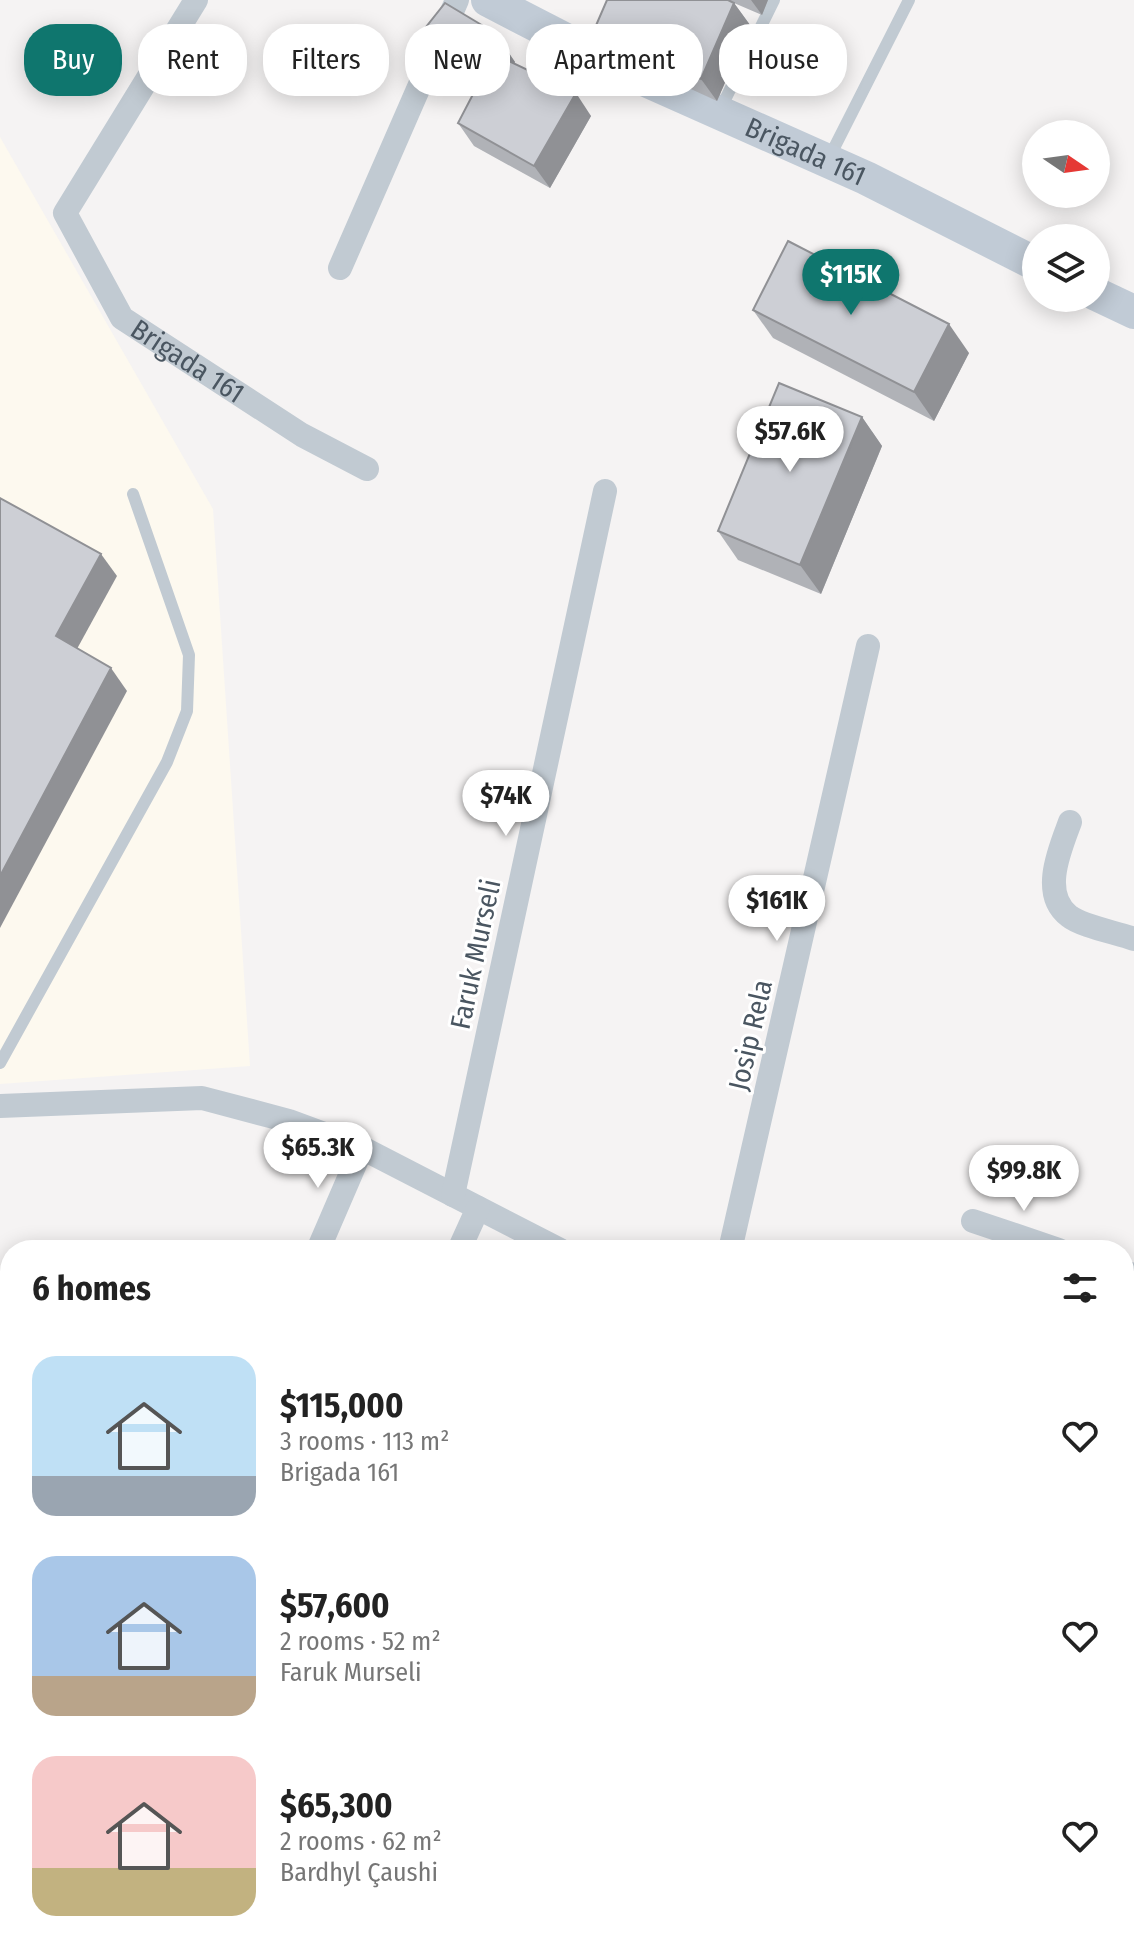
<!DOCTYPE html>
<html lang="en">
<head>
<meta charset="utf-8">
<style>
	:root { --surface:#fff; --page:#f6f6f6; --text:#222; --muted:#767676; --accent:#0f766e }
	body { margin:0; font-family:"Fira Sans Condensed",sans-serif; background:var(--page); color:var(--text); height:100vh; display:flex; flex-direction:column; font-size:30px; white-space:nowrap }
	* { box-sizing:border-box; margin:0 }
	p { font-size:26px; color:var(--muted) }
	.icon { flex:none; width:44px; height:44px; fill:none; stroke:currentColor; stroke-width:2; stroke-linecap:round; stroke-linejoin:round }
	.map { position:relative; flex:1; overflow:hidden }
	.drawer { position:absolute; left:0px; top:1240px; width:1134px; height:714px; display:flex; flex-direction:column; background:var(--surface); border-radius:32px 32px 0 0; box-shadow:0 4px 20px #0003 }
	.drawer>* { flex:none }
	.hud { position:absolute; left:24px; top:24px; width:1086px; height:72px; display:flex; gap:16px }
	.needle { width:52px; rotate:103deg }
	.tools { position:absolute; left:1022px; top:120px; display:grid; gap:16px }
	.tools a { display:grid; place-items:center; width:88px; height:88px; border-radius:50%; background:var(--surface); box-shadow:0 4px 20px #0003; font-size:40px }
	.price { position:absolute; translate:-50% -68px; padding:0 18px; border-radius:28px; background:#fff; color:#222; font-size:26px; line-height:52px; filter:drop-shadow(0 2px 4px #0008) }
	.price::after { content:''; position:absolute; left:50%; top:48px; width:24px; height:18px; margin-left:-12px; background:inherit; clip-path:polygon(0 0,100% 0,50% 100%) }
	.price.active { background:var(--accent); color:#fff }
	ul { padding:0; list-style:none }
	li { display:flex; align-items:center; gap:24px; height:200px; padding:0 32px }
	li span { display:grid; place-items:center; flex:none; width:224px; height:160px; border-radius:24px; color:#555 }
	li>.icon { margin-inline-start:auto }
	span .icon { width:96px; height:96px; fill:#fffc; stroke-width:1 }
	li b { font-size:34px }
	h2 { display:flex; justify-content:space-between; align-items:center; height:96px; padding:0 32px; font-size:34px }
	.chip { padding:0 28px; border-radius:32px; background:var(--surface); box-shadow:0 4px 20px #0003; font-size:28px; line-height:72px }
	.chip.active { background:var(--accent); color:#fff }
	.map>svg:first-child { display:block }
	.commercial { fill:#fdf9ef }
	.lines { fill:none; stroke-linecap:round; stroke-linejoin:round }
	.lane { stroke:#c1cad2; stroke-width:12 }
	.street { stroke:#c1cad2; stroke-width:24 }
	.secondary { stroke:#c1cbd6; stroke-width:34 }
	.wall { fill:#b0b2b7 }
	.shaded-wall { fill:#909195 }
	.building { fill:#cdcfd5; stroke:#909195; stroke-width:2 }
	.labels { text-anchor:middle; stroke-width:6; stroke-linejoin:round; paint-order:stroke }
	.street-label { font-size:28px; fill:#4a5661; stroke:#fff }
</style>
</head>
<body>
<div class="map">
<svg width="1134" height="1953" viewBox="0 0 1134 1953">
	<rect width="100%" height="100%" fill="#f5f3f3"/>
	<polygon class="commercial" points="0,137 213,509 250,1066 0,1084"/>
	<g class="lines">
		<g class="lane">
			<polyline points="719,112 774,0"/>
			<polyline points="829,158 909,0"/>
			<polyline points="0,1063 167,762 187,711 189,655 133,494"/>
		</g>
		<g class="street">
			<path id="s1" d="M 196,0 L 65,213 L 122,318 L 302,435 L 367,469"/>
			<polyline points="340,268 457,0"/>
			<path d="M 1070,822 C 1060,849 1040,894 1069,916 C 1081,926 1118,933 1134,939"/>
			<polyline points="0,1106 202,1098 289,1121 362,1148 560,1250"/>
			<polyline points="453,1195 605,491"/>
			<polyline points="973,1221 1059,1250"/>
			<polyline points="318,1250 362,1148"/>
			<polyline points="459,1250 478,1208"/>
			<polyline points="730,1250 868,646"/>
			<polyline points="1124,1272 1134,1275"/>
			<polyline points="1124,1511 1134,1516"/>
			<polyline points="507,1953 511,1944"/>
		</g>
		<g class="secondary">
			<path id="s2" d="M 488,0 L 630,73 L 866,178 L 1036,264"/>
			<polyline points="1096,294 1134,312"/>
			<polyline points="1124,1567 1134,1532"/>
			<polyline points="1014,1953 1016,1944"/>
		</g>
	</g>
	<g class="wall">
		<polygon points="607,0 768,0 762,15 734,3 750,25 717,101 610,52 594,30"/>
		<polygon points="426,27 495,33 515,62 514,64 591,116 550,188 474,146 458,123 482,78 446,56"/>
		<polygon points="753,310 969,353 934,421 773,338"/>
		<polygon points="862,417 882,446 821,594 738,560 718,531"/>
		<polygon points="0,1591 10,1594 10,1739 0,1736"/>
		<polygon points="1124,1742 1134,1744 1134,1953 1074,1953 1043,1946 1042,1944 1124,1944"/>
		<polygon points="0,1808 10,1812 10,1887 0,1884"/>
		<polygon points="75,1944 150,1944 146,1953 81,1953"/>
		<polygon points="237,1944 323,1944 319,1953 286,1953 267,1944"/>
		<polygon points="613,1944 673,1944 671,1953 629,1953 617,1949"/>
		<polygon points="855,1944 894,1944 891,1953 876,1953 857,1947"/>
		<polygon points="955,1944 970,1944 968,1949"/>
	</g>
	<g class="shaded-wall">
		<polygon points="751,0 768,0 762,15"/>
		<polygon points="734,3 750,25 717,101 701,79"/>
		<polygon points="495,33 515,62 498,89 478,60"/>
		<polygon points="576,93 591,116 550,188 534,166"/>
		<polygon points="949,324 969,353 934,421 914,392"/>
		<polygon points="862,417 882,446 821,594 800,565"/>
		<polygon points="101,554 117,576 72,658 56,636"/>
		<polygon points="111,668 127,691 0,928 0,876"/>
		<polygon points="1134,1895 1134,1925 1131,1921"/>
		<polygon points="132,1944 150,1944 146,1953 128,1953"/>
		<polygon points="215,1944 233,1944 229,1953 212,1953"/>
		<polygon points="305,1944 323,1944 319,1953 305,1953 302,1950"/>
		<polygon points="371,1944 389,1944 385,1953 367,1953"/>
		<polygon points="601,1944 609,1944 614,1951 613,1953 599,1953"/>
		<polygon points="658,1944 673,1944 671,1953 659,1953 656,1949"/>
		<polygon points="742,1944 764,1944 761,1953 740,1953"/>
		<polygon points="880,1944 894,1944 891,1953 886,1953"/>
	</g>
	<g class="building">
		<polygon points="607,0 728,0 734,3 701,79 594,30"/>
		<polygon points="445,3 495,33 478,60 426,27"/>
		<polygon points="494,54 576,93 534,166 458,123"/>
		<polygon points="788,241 949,324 914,392 753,310"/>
		<polygon points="779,383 862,417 800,565 718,531"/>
		<polygon points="0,498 101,554 56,636 111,668 0,876"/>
		<polygon points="0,1591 10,1594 10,1659 0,1656"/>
		<polygon points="0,1664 10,1668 10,1728 0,1724"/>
		<polygon points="1124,1742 1134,1744 1134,1895 1131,1921 1124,1923"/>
		<polygon points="0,1808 10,1812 10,1876 0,1872"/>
		<polygon points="81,1944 132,1944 128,1953 100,1953"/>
		<polygon points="152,1944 215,1944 212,1953 148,1953"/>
		<polygon points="237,1944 267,1944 284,1953 232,1953"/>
		<polygon points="290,1944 305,1944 302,1950"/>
		<polygon points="325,1944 371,1944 367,1953 321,1953"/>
		<polygon points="548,1944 601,1944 599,1953 546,1953"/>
		<polygon points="639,1944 658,1944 656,1949"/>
		<polygon points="682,1944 742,1944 740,1953 679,1953"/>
	</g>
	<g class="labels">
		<g class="street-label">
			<text dy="10" stroke="none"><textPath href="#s2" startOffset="352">Brigada 161</textPath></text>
			<text dy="10" stroke="none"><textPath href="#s1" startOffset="448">Brigada 161</textPath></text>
			<text transform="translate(475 954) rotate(-78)" y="10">Faruk Murseli</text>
			<text transform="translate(750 1035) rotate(-77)" y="10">Josip Rela</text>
		</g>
	</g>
</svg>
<div class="tools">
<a><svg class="needle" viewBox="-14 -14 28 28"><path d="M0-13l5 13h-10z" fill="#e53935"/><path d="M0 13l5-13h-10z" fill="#767676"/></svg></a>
<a><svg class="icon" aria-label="layers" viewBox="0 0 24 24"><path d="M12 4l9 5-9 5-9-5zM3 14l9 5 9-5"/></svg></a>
</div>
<b class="price active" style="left:851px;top:317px">$115K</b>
<b class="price" style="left:790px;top:474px">$57.6K</b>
<b class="price" style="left:506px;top:838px">$74K</b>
<b class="price" style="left:777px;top:943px">$161K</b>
<b class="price" style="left:318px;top:1190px">$65.3K</b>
<b class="price" style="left:1024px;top:1213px">$99.8K</b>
<div class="hud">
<a class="chip active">Buy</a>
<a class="chip">Rent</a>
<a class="chip">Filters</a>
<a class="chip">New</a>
<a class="chip">Apartment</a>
<a class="chip">House</a>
</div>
<section class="drawer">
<h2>6 homes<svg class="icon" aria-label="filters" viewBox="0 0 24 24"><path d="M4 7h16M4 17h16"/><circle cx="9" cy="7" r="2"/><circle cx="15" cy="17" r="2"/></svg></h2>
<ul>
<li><span style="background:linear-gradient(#bfe0f5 75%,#9aa5b1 0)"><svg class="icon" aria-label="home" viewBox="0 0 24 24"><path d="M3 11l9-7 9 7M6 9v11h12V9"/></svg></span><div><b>$115,000</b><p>3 rooms · 113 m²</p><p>Brigada 161</p></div><svg class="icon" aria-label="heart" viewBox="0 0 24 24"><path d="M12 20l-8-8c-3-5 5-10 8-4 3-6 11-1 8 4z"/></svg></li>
<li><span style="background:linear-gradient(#a9c7e8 75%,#b9a48a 0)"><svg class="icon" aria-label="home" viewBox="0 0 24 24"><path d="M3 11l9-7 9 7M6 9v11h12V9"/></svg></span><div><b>$57,600</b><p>2 rooms · 52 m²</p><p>Faruk Murseli</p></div><svg class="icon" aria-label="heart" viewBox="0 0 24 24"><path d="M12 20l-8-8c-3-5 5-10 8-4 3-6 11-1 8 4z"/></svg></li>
<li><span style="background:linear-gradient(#f6c9c9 70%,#c2b280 0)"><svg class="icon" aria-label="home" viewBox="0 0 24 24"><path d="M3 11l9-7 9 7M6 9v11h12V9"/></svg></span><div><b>$65,300</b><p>2 rooms · 62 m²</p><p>Bardhyl Çaushi</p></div><svg class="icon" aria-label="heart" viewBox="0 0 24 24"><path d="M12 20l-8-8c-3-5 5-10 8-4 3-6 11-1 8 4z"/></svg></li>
</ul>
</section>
</div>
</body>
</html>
